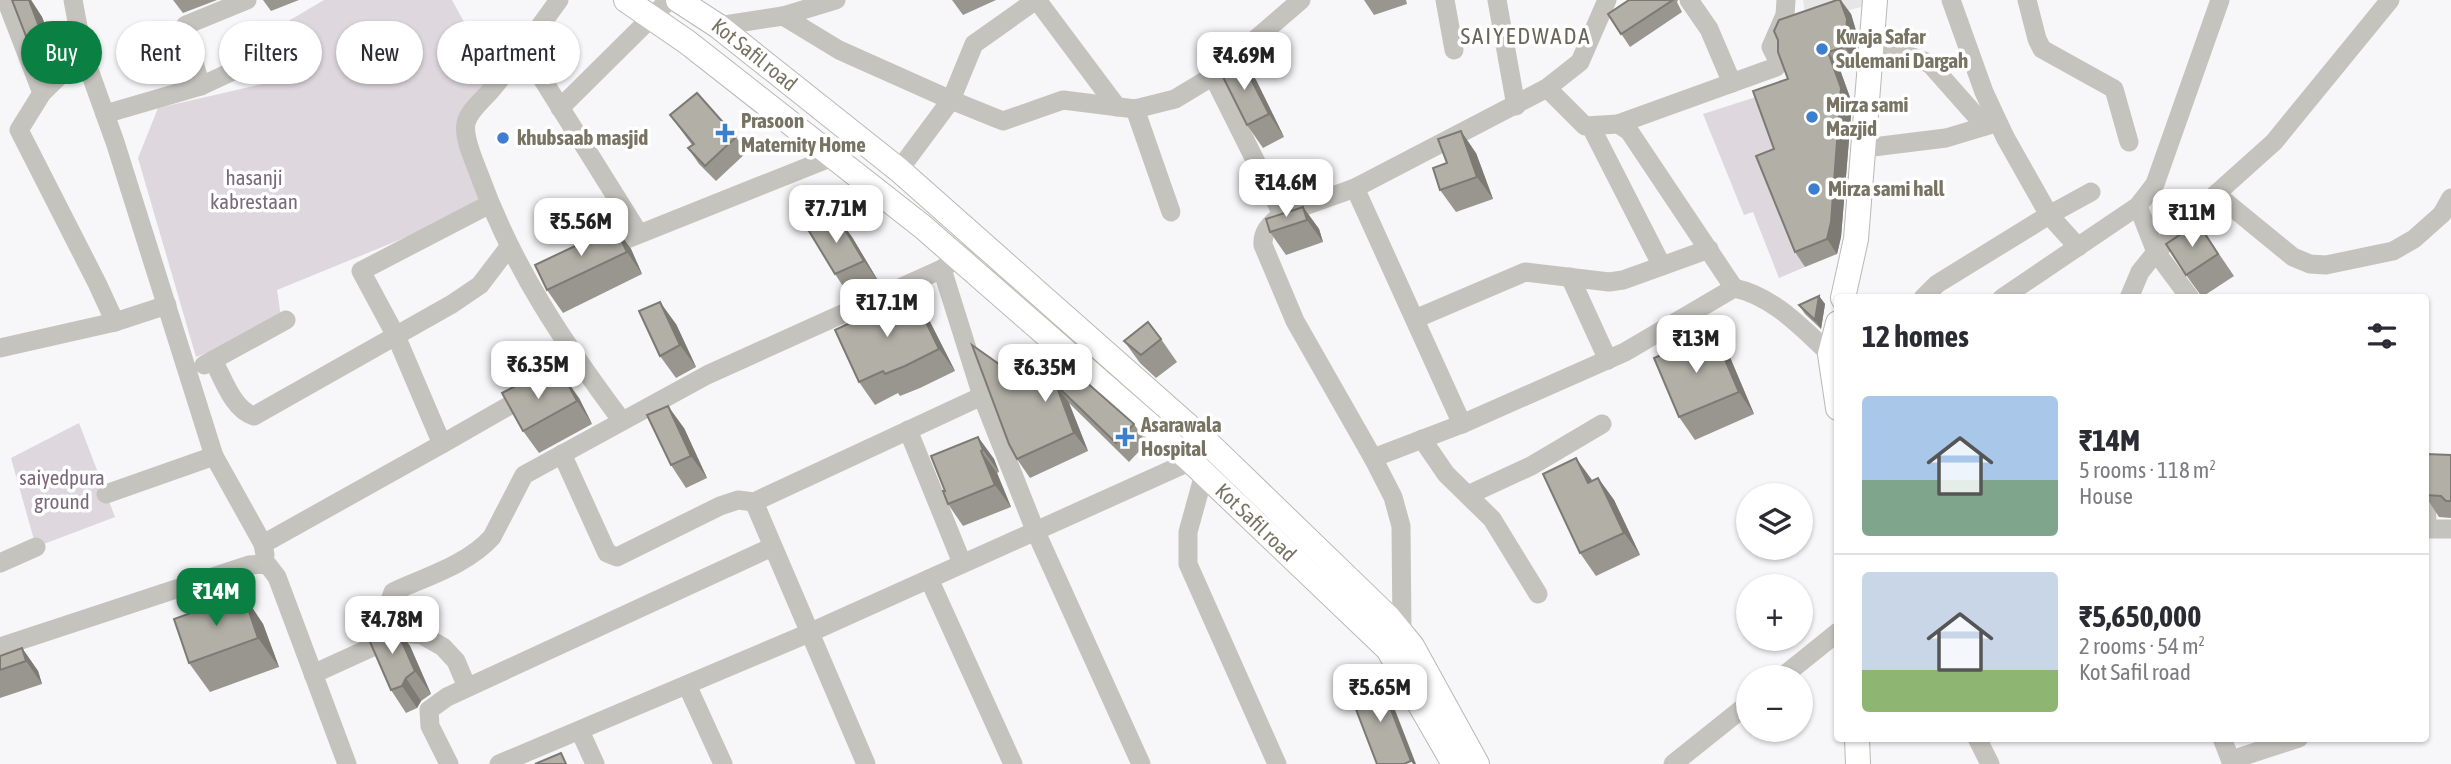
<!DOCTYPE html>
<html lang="en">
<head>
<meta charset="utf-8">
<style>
	:root { --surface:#fff; --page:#f7f7f7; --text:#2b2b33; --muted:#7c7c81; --line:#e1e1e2; --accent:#0b8043 }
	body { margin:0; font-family:"Asap Condensed",sans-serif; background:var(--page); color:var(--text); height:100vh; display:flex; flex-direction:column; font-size:26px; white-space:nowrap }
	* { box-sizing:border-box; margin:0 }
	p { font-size:23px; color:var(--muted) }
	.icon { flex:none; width:38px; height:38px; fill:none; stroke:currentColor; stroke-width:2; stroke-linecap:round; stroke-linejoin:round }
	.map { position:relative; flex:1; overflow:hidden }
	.drawer { position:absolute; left:1834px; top:294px; width:595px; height:448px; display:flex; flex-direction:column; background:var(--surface); border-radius:7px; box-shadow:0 2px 5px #0004 }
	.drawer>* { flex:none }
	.banner { position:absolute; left:21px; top:21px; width:665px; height:63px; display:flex; gap:14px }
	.tools { position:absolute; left:1736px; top:483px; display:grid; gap:14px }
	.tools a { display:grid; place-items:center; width:77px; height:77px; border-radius:50%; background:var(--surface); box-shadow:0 2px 5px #0004; font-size:35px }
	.price { position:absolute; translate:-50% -60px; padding:0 16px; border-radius:14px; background:#fff; color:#222; font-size:23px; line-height:46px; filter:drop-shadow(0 2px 4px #0008) }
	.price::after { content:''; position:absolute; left:50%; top:42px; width:21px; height:16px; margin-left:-10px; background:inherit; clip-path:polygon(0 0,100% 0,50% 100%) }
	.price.active { background:var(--accent); color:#fff }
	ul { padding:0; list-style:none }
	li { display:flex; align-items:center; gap:21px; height:175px; padding:0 28px }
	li+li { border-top:2px solid var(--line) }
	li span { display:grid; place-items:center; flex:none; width:196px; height:140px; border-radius:7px; color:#555 }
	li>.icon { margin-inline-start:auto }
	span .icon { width:84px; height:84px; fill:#fffc; stroke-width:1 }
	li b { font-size:30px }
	h2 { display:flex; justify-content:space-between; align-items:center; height:84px; padding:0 28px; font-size:30px }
	.chip { padding:0 24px; border-radius:32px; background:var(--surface); box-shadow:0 2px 5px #0004; font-size:24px; line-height:63px }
	.chip.active { background:var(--accent); color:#fff }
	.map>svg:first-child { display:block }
	.built { fill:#e7e6e6 }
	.green { fill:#ded7de }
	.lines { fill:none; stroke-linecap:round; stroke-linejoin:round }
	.major-casing { stroke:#b9b8b2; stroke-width:26 }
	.minor { stroke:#c5c3be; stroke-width:19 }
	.major { stroke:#fff; stroke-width:24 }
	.wall { fill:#99968f }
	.shaded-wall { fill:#7d7a74 }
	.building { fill:#b2afa6; stroke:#7d7a74; stroke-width:2 }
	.poi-dot { fill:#3e7ecf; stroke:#fff; stroke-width:2.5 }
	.labels { text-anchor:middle; stroke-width:7; stroke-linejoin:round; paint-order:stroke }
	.poi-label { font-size:21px; font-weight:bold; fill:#787362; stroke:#fff; text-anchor:start }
	.street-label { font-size:21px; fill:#787362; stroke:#fff }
	.park-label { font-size:21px; fill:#7b6979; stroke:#fff }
	.neighbourhood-label { font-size:23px; letter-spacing:2px; fill:#696558; stroke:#fff }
</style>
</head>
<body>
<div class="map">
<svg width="2451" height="764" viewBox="0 0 2451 764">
	<rect width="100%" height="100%" fill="#f7f6f8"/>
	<polygon class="built" points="1803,0 1864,0 1865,6 1806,21"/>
	<g class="green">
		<polygon points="324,0 452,0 493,75 458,123 483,201 404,238 277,290 282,324 196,357 138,158 158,108 284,79 263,36"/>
		<polygon points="1759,96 1784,163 1767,172 1805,267 1779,278 1753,212 1744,215 1703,114"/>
		<polygon points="79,423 115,517 36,547 11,458"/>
	</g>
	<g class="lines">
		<g class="major-casing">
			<g id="major">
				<path id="s1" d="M 626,0 L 687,42 L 923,227 L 1191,461 L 1388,649 L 1454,764"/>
				<path id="s2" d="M 678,0 L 718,26 L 899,170 L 1211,446 L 1389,618 L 1412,646 L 1477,764"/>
				<polyline points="1843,298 1856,239 1875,0"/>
				<polyline points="1838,323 1830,354 1838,408"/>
				<polyline points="1857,738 1858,764"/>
			</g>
		</g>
		<g class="minor">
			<polyline points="73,0 83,53 115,142 214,456 263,544"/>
			<path d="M 559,0 C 537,30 516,61 492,89 C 484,99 469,110 466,123 C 463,138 474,160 479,174 C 513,268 563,342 622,421"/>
			<polyline points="1037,0 1117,107"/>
			<polyline points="1445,0 1454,50"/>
			<polyline points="1497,0 1516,106"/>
			<polyline points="1689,0 1709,29 1732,83"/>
			<polyline points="1951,0 1984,92 2005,137 2049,215 2078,247"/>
			<polyline points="2027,0 2037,39 2042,49 2114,89 2129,142"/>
			<polyline points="783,16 839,50 951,100 974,44 1036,0"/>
			<polyline points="718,26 783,16 836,0"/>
			<polyline points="1872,43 1924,61 1931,65 1985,126"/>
			<polyline points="523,48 638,232"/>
			<polyline points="1213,76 1301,0"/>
			<polyline points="201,86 188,43 186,25 247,0"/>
			<polyline points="1547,88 1585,126 1618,124 1629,131 1734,288"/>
			<polyline points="42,93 83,53"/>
			<polyline points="560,108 669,0"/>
			<polyline points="1135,109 1171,212"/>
			<polyline points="105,114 201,86 263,57"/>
			<polyline points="1618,124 1776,67 1778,61 1771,47 1785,15 1786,0"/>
			<polyline points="1591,127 1662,266"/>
			<polyline points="1865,148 1946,138 1996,123"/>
			<polyline points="899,170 951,100 1003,121 1063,100 1135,109 1175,99 1213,76 1282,214 1355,188 1547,88 1580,62 1607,0"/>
			<polyline points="1355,188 1462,424"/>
			<polyline points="2216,194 2293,257 2310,264 2326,265 2393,251 2414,239 2442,214 2451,198"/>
			<polyline points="490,204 361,271 396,336 442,444 580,365"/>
			<polyline points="2138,206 2156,252 2190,298"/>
			<path d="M 1282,214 C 1271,224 1262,230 1263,245 L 1295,321 L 1373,458 L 1393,497 L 1401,526 L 1402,633"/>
			<polyline points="981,242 942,269 982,396 1035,530 1141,764"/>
			<polyline points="602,249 835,156"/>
			<polyline points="1570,277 1608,360"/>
			<polyline points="1923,298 1937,284 2049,215 2091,192"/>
			<polyline points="2002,298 2138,206 2155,184 2220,0"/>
			<polyline points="2129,298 2140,272 2156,252 2216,194 2274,142 2390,0"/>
			<polyline points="1415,319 1525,272 1609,282 1623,280 1709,249"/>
			<polyline points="115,322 167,305"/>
			<polyline points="0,348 115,322 97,283 19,130 42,93 6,0"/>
			<path d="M 213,360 C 223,378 233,410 254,416 L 452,304 L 480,285 L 509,247"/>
			<polyline points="204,365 286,320"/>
			<polyline points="908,430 962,563"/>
			<polyline points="1422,439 1446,474 1492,519 1538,594"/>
			<polyline points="562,454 607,553 617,557 720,506 738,500 754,502 982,396"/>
			<path d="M 1373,458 L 1462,424 L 1625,352 L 1734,288 C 1773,296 1802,328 1830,354"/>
			<polyline points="2426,466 2427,529"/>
			<polyline points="1204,474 1188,532 1188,564 1277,764"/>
			<polyline points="106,494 214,456"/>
			<polyline points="1468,495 1531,466 1602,424"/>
			<polyline points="754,502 866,764"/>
			<polyline points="2426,529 2451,529"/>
			<polyline points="265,555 263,544 442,444"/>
			<polyline points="0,563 36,547"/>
			<polyline points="929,579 1013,764"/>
			<path d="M 403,633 L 388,607 L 393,592 C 425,577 467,565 492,537 L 524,475 L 707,375 L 942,269"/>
			<polyline points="0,647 249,565 267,564 277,577 347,764"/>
			<polyline points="313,674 403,633 422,635 443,647 456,661 467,687"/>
			<polyline points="1782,677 1838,632"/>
			<polyline points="687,685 723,764"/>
			<polyline points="580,731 595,764"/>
			<polyline points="1977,738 1990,764"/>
			<polyline points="2222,738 2232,764"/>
			<polyline points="2231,760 2299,738"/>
			<polyline points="449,764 430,726 429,710 447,697 772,547"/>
			<polyline points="499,764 809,633 1191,461 1199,455"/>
			<polyline points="1673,764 1748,704"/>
		</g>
		<use href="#major" class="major"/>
	</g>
	<g class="wall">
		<polygon points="12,0 31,0 42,17 59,60 47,71 31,49"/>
		<polygon points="173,0 217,0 183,13"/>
		<polygon points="263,0 299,0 271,11"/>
		<polygon points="952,0 996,0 963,15"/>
		<polygon points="1364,0 1406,0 1407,4 1374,15"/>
		<polygon points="1629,0 1678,0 1677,2 1682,12 1630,47 1608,14"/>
		<polygon points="1841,0 1851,14 1857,34 1855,62 1839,67 1852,103 1841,237 1837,254 1805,267 1795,252 1774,149 1788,79"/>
		<polygon points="1240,58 1256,80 1284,137 1263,148 1247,125"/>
		<polygon points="670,115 736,137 747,152 716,181 699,164 688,148 692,145"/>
		<polygon points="1476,153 1493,199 1456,212 1440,190 1447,163"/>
		<polygon points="1303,207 1319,229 1323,242 1286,255 1270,232"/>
		<polygon points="836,215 852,237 880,284 850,297 835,274"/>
		<polygon points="2198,223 2234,276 2202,297 2186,275"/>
		<polygon points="615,227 631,249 642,274 563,313 547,290"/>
		<polygon points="912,293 927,316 955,371 920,388 900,396 898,393 875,405 859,382"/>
		<polygon points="1819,296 1825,304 1821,329 1805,314 1799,305"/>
		<polygon points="676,324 696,367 676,378 660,356"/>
		<polygon points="1161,339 1177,362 1156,378 1140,363 1124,341"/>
		<polygon points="1052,352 1134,424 1147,443 1129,462 1069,403 1088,451 1030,478 1017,459"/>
		<polygon points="1729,355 1754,414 1695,440 1679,417"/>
		<polygon points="540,387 579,398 592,424 539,453 523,431"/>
		<polygon points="684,428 707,478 686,488 671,465"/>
		<polygon points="978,437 994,459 999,472 997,473 1011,507 963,526 948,504 945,491"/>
		<polygon points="2426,454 2451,455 2451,518 2439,517 2426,497"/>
		<polygon points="1598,478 1614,500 1640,555 1596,576 1580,553 1592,481"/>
		<polygon points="243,594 263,624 279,667 210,692 189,663"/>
		<polygon points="394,624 410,646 431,694 421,701 417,708 406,713 391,690"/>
		<polygon points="22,648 38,671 42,684 0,698 0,656"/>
	</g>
	<g class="shaded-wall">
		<polygon points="29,0 31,0 42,17 59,60 43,37"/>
		<polygon points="1840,0 1851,14 1857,34 1855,62 1845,47"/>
		<polygon points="1828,52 1839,67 1852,103 1841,237 1837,254 1827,239"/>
		<polygon points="1240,58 1256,80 1284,137 1269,114"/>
		<polygon points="1461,131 1476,153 1493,199 1477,177"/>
		<polygon points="1303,207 1319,229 1323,242 1307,220"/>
		<polygon points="836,215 852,237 880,284 864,261"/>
		<polygon points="615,227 631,249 642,274 627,252"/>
		<polygon points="912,293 927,316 955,371 939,349"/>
		<polygon points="1819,296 1825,304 1821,329 1815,320"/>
		<polygon points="660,302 676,324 696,367 680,345"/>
		<polygon points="1713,332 1729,355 1754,414 1739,392"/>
		<polygon points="563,375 579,398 592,424 577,401"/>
		<polygon points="1056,385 1069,403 1088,451 1074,433"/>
		<polygon points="668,406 684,428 707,478 691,456"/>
		<polygon points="978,437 994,459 999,472 983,450"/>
		<polygon points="981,451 997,473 1011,507 995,485"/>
		<polygon points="1576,458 1592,480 1588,483"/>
		<polygon points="1598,478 1614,500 1640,555 1624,533"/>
		<polygon points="243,594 263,624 279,667 258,638"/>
		<polygon points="394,624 410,646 431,694 415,671"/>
		<polygon points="22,648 38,671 42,684 26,661"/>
		<polygon points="406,678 421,701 417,708 402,686"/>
		<polygon points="1379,679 1388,692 1416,764 1413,764 1411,761"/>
	</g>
	<g class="building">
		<polygon points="12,0 29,0 43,37 31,49"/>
		<polygon points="1629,0 1673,0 1621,34 1608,14"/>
		<polygon points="1837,0 1840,0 1847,19 1845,47 1828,52 1841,88 1831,222 1827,239 1795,252 1756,156 1774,149 1753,91 1788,79 1778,52 1778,40 1774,31 1779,20"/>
		<polygon points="1240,58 1269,114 1247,125 1219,69"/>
		<polygon points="697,93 736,137 705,166 688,148 694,144 670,115"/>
		<polygon points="1461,131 1477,177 1440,190 1433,168 1447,163 1438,139"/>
		<polygon points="1303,207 1307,220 1270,232 1266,219"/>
		<polygon points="836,215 864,261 835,274 809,231"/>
		<polygon points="2198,223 2218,254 2186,275 2166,244"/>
		<polygon points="615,227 627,252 547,290 535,265"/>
		<polygon points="912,293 939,349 905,366 885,374 883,371 859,382 835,330"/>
		<polygon points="1819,296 1815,320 1799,305"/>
		<polygon points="660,302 680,345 660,356 639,311"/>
		<polygon points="1148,322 1161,339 1141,355 1124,341"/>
		<polygon points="1713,332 1739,392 1679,417 1654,358"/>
		<polygon points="972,345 1023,381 1052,352 1134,424 1116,443 1056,385 1074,433 1017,459 1009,444"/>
		<polygon points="563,375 577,401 523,431 502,393 533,377 538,388"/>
		<polygon points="668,406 691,456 671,465 647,415"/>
		<polygon points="978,437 983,450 981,451 995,485 948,504 943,491 945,491 931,456"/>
		<polygon points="2426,454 2451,455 2451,501 2446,501 2441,496 2426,495"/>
		<polygon points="1576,458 1588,483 1598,478 1624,533 1580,553 1543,474"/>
		<polygon points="243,594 258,638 189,663 174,619"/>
		<polygon points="394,624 415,671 406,678 402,686 391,690 367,635"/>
		<polygon points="22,648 26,661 0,670 0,656"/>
		<polygon points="1379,679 1411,761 1404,764 1377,764 1349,691"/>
		<polygon points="561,753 566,764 535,764"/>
	</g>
	<g class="poi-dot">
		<circle cx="1822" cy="49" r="7"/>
		<circle cx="1812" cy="117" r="7"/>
		<path d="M721.5 122.5h7v7h7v7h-7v7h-7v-7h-7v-7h7z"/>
		<circle cx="503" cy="138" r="7"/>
		<circle cx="1814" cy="189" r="7"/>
		<path d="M1121.5 426.5h7v7h7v7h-7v7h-7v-7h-7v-7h7z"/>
	</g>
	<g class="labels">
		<g class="poi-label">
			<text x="1836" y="44">Kwaja Safar<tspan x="1836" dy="24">Sulemani Dargah</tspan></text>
			<text x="1826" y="112">Mirza sami<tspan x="1826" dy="24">Mazjid</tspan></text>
			<text x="741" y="128">Prasoon<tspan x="741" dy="24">Maternity Home</tspan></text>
			<text x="517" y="145">khubsaab masjid</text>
			<text x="1828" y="196">Mirza sami hall</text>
			<text x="1141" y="432">Asarawala<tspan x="1141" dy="24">Hospital</tspan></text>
		</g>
		<g class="street-label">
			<text dy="7" stroke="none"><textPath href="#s2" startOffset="94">Kot Safil road</textPath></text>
			<text dy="7" stroke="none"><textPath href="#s1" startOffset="819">Kot Safil road</textPath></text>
		</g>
		<g class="park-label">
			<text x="254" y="185">hasanji<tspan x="254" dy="24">kabrestaan</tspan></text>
			<text x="62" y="485">saiyedpura<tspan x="62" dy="24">ground</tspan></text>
		</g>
		<g class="neighbourhood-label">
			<text x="1526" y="44">SAIYEDWADA</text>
		</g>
	</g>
</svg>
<div class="tools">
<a><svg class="icon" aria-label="layers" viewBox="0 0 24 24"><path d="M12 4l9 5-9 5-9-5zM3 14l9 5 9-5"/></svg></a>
<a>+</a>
<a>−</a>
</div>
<b class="price" style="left:1244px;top:92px">₹4.69M</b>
<b class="price" style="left:1286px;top:219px">₹14.6M</b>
<b class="price" style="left:836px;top:245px">₹7.71M</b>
<b class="price" style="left:2192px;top:249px">₹11M</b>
<b class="price" style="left:581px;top:258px">₹5.56M</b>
<b class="price" style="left:887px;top:339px">₹17.1M</b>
<b class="price" style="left:1696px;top:375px">₹13M</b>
<b class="price" style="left:538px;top:401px">₹6.35M</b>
<b class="price" style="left:1045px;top:404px">₹6.35M</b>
<b class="price active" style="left:216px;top:628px">₹14M</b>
<b class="price" style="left:392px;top:656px">₹4.78M</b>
<b class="price" style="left:1380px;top:724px">₹5.65M</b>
<div class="banner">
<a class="chip active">Buy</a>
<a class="chip">Rent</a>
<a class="chip">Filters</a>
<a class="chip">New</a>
<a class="chip">Apartment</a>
</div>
<section class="drawer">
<h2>12 homes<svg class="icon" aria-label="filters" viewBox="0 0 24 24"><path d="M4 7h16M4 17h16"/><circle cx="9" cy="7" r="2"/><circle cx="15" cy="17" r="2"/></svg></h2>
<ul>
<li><span style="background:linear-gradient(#a9c7e8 60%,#7fa58c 0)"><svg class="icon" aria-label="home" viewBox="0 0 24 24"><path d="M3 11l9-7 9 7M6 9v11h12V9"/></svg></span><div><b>₹14M</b><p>5 rooms · 118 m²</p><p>House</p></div></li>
<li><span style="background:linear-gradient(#c9d6e8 70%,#8fb573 0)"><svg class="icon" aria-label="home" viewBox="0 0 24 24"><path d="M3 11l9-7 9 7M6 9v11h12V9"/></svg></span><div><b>₹5,650,000</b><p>2 rooms · 54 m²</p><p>Kot Safil road</p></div></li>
</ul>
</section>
</div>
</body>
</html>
